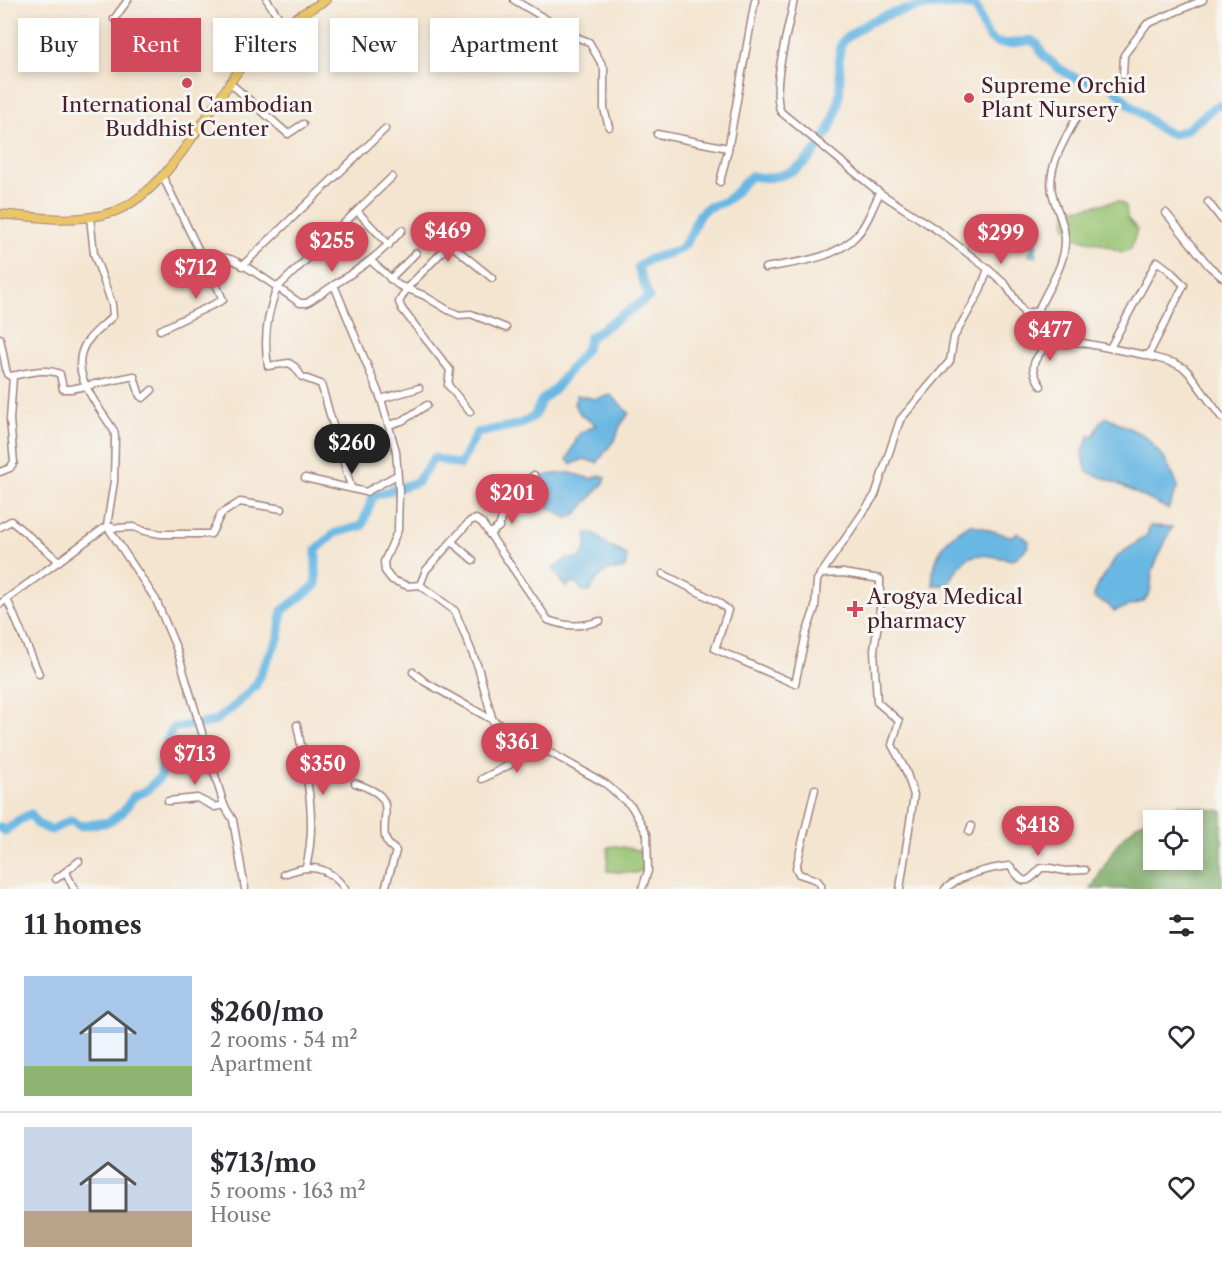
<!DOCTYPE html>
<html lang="en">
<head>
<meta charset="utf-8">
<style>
	:root { --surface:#fff; --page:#f2f2f3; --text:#2b2b33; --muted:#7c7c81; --line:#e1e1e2; --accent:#d1495b }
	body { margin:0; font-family:"Libre Caslon Text",serif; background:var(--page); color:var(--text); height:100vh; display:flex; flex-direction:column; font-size:22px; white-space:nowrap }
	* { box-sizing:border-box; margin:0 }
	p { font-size:20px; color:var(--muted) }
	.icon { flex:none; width:33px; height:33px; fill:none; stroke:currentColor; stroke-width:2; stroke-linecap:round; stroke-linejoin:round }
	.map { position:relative; height:889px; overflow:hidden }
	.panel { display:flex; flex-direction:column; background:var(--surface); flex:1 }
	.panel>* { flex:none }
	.banner { position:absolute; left:18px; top:18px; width:600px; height:54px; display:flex; gap:12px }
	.controls { position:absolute; left:1143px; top:810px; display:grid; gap:12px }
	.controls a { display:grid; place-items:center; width:60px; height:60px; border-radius:0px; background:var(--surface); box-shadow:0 3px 9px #0003; font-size:30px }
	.price { position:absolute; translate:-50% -51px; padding:0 14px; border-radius:21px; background:var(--accent); color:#fff; font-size:20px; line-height:39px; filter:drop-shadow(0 2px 3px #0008) }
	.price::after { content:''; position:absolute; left:50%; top:36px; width:18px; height:14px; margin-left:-9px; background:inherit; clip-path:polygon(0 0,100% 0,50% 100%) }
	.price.active { background:#222; color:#fff }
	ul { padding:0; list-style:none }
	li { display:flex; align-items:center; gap:18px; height:150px; padding:0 24px }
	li+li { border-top:2px solid var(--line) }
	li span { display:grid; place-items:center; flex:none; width:168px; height:120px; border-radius:0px; color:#555 }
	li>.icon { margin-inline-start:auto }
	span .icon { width:72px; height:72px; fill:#fffc; stroke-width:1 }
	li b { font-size:26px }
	h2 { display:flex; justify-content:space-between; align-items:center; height:72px; padding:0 24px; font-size:26px }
	.tag { padding:0 21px; border-radius:0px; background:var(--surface); box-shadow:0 3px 9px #0003; font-size:21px; line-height:54px }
	.tag.active { background:var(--accent); color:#fff }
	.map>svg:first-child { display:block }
	.green { fill:#95c270; stroke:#70704e; stroke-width:1.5 }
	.forest { fill:#78a862; stroke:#616446; stroke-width:1.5; fill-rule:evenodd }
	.water { fill:#69b7e3; stroke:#5a6b87; stroke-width:1.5 }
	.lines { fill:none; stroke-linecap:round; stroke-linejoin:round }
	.river { stroke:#69b7e3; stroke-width:9 }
	.minor-casing { stroke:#9f827e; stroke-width:9 }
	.major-casing { stroke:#9f827e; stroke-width:10 }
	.minor { stroke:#fff; stroke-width:6 }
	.major { stroke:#eac669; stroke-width:8 }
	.poi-dot { fill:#d1495b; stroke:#f6f6f2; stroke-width:2 }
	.labels { text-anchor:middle; stroke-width:6; stroke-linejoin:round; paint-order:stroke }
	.poi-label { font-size:21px; fill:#4a1f2b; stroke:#f6f6f2; text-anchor:start }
</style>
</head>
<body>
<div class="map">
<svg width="1222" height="889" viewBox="0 0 1222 889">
	<rect width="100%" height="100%" fill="#f6f6f2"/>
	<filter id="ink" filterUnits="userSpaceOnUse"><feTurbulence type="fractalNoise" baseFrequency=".0167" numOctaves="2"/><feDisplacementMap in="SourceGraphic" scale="12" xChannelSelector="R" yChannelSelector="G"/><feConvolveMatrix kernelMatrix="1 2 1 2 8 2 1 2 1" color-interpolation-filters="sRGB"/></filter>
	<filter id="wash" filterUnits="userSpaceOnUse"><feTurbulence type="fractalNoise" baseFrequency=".008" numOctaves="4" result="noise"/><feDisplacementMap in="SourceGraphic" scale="24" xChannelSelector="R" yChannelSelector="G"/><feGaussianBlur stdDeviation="1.35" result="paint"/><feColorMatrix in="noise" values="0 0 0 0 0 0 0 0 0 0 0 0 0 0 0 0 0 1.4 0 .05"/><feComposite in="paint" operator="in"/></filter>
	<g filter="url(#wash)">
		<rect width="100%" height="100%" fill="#f4e5d0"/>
		<g class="green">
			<path d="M 1117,201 L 1126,206 L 1127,218 L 1137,229 L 1131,249 L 1123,252 C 1116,250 1110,247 1103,245 C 1084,239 1077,243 1065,224 L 1067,211 Z"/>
			<polygon points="616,846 643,851 646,859 643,870 635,873 607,871 608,847"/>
		</g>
		<path class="forest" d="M 1178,804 L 1222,811 L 1222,889 L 1091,889 L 1117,844 L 1137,824 ZM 1154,820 L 1192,820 L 1192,860 L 1154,860 Z"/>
		<g class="water">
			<polygon points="1031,231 1040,232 1036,242 1036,257 1028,255 1033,245 1029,242 1023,242 1023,240 1031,235"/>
			<polygon points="577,395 595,399 611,395 629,413 620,426 616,438 597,463 584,459 572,464 567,460 579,434 596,425 581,415 574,404"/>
			<polygon points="1107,417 1145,436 1165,459 1178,486 1168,509 1112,481 1087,472 1082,454 1089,436 1094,436 1100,422"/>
			<path d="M 571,473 L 591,479 L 601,475 L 606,478 L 603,484 L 575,515 L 567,518 L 535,500 C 532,471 548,475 571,473 Z"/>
			<path d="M 970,524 L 1012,537 L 1018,533 L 1029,541 L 1027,548 L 1013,560 C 975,554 968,547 948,585 L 933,585 C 931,571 938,553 946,542 C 952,535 963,529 970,524 Z"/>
			<polygon points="1150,526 1172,527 1153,569 1150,592 1144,601 1114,611 1107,604 1094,598 1095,590 1116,557 1147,535"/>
			<path d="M 587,533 L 593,533 L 609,546 L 627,555 L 625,567 C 620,571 617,569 611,570 C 601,572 593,583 590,592 L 582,590 L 577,584 L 571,583 L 566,588 L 553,568 L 566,559 L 580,558 L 586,547 Z"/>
		</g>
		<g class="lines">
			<path class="river" d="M 0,827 L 5,831 L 19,820 L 31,814 L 37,824 L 51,830 L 71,820 L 80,826 L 109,822 L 123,812 L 134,796 L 146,791 L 161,776 C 161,758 164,744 173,728 L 213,722 L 236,705 L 256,685 L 264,666 L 279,637 L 282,611 L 316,585 L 316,550 L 335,533 L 362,526 L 373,496 L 417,482 L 434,458 L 460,465 L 477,433 L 521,424 L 535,415 L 541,401 L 555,389 L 586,349 L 590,337 L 649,297 L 638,268 C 648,255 665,257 679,249 C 692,241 692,226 700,214 C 707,204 720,206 728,199 C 737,193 742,183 751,176 C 758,177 767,179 774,177 C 815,170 840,121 840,82 C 841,70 836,53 843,41 C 845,38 851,35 853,33 C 883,9 939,0 976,7 C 989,45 990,48 1031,40 L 1038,45 L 1042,54 L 1058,68 L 1077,79 L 1111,85 L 1129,104 L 1162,130 L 1174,134 L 1186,130 L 1216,106 L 1222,106"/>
		</g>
	</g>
	<g filter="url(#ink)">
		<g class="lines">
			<g class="minor-casing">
				<g id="minor">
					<polyline points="267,0 284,25"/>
					<polyline points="514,0 576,37 589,42 604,68 604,109 609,127"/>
					<path d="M 794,0 C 789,26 770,90 781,112 L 880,193 L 940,232 L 988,269 L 1006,285 L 1024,313 L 1042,333 L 1050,339 L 1083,343 L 1145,355 L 1174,363 L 1184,368 L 1189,373 L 1222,418"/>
					<polyline points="114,19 128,0"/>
					<polyline points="1123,75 1124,55 1147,24 1203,0"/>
					<polyline points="230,83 288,134 303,124"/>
					<polyline points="657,134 728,148"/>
					<path d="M 162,175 L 203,259 C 214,262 217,258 226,258 C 240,259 286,294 300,303 L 307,303 L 334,285 L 381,399 L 396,451 L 399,491 L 398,530 L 384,562 L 385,571 L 392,580 L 408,586 L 420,585"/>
					<polyline points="720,182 728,150 755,0"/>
					<polyline points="1208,202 1222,220"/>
					<polyline points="358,212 389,245"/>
					<polyline points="1166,213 1209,266 1222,277"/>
					<path d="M 90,217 L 94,254 L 112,304 L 113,316 C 104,325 93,333 86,343 C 67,373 99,406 114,431 L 115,436 L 114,481 L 107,526 L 156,600 L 177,650 L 224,805 L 233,820 L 245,889"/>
					<polyline points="371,261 398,285 423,295 448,310 459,315 471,314 506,328"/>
					<polyline points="242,266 385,129"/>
					<path d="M 765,268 C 795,262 835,260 857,235 C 868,224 872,207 880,193"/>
					<polyline points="390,279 416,253"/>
					<path d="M 334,285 C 361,268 381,254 402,230"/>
					<path d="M 1024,313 L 1038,311 C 1047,288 1065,267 1065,241 C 1066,224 1055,208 1052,192 C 1047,164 1067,137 1079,113"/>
					<polyline points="160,330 223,300 205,259"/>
					<path d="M 0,338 L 7,374 L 10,376 C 25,374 46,367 60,374 L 63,389 L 71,389 L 134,376 L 140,396 L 143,398 L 152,390"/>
					<polyline points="1110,348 1157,261 1169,270 1184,285 1148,356"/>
					<path d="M 1041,386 C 1025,361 1037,361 1050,339"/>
					<polyline points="381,399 419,388"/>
					<polyline points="470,412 448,385 450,370 402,309 399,302 407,288 444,250 450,246 455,248 492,278"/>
					<polyline points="389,425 402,421 427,405"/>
					<polyline points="0,472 10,468 14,462 10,420 13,376"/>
					<polyline points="305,478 366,492 397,475"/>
					<path d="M 351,487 L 321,384 L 302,377 L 295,367 L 289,363 L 268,366 C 263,338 267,314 277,288 L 392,177"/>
					<polyline points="0,527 11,521 59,561"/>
					<polyline points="489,534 499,527 504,511 518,496 526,481 534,475"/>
					<polyline points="452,542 473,560"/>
					<polyline points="663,574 718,602 728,610 715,649 795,684 806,634 815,608 817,580 875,495 900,420 950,361 954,337 979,293 988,269"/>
					<polyline points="820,574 843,573 880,579 880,610 874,650 877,702 899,721 892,745 906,771 914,795 900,889"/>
					<polyline points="7,599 39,674"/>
					<polyline points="0,604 107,526 116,528 134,527 144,531 161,534 211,534 221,514 240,502 282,509"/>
					<polyline points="413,672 425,682 606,784 632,807 647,834 648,871 642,889"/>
					<path d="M 493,721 L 478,667 L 455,611 L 420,585 L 426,570 L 470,521 L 476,519 L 482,523 L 548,620 C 566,627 581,627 600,621"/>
					<path d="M 297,725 C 306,771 318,820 306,867"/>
					<polyline points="482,779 513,763 529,741"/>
					<path d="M 355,783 C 363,786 372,789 378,794 C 393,805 380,825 386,840 C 388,845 393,848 396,851 L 385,889"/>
					<polyline points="815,789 796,868 799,874 817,880 821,885 821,889"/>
					<polyline points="168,801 197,798 215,807 224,805"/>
					<polyline points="969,832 971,826"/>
					<polyline points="66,872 74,889"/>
					<path d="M 284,874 C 309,864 328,865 345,889"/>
					<polyline points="56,879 79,861"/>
					<path d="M 945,889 C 961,875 989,868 1010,866 C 1024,885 1026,885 1041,868 L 1050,868 L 1065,871 L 1085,870"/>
				</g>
			</g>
			<g class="major-casing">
				<path id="major" d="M 0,214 C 37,217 77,224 113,212 C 172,192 216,92 258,46 C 277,27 302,14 326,0"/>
			</g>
			<use href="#minor" class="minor"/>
			<use href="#major" class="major"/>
		</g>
	</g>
	<g class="poi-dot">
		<circle cx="187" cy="83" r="6"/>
		<circle cx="969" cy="98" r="6"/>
		<path d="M852 600h6v6h6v6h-6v6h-6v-6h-6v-6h6z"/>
	</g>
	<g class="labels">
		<g class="poi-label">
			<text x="981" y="93">Supreme Orchid<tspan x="981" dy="24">Plant Nursery</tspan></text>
			<text x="187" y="112" text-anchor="middle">International Cambodian<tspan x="187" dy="24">Buddhist Center</tspan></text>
			<text x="867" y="604">Arogya Medical<tspan x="867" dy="24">pharmacy</tspan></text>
		</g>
	</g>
</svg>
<div class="controls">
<a><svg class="icon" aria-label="locate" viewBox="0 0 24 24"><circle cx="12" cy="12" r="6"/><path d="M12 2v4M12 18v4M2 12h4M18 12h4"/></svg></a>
</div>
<b class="price" style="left:448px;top:263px">$469</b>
<b class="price" style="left:1001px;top:265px">$299</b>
<b class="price" style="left:332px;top:273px">$255</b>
<b class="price" style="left:196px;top:300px">$712</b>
<b class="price" style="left:1050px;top:362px">$477</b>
<b class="price active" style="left:352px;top:475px">$260</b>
<b class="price" style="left:512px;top:525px">$201</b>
<b class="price" style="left:517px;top:774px">$361</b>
<b class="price" style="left:195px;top:786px">$713</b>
<b class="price" style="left:323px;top:796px">$350</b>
<b class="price" style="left:1038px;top:857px">$418</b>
<div class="banner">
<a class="tag">Buy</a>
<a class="tag active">Rent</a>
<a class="tag">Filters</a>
<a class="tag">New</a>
<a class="tag">Apartment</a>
</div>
</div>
<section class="panel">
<h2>11 homes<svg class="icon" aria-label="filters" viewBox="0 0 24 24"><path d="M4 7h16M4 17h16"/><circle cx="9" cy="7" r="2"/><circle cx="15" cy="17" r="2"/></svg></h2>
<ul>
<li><span style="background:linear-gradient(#a9c7e8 75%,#8fb573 0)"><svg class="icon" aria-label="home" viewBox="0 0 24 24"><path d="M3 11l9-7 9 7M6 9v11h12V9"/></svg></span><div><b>$260/mo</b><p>2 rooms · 54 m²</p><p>Apartment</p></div><svg class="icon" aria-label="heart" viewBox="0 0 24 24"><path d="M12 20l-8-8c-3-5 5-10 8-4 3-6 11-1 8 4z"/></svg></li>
<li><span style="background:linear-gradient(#c9d6e8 70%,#b9a48a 0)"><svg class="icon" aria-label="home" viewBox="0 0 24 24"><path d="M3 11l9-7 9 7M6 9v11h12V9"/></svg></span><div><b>$713/mo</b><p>5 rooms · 163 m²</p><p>House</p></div><svg class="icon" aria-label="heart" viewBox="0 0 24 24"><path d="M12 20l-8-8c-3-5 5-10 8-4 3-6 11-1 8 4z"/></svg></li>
</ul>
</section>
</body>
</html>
